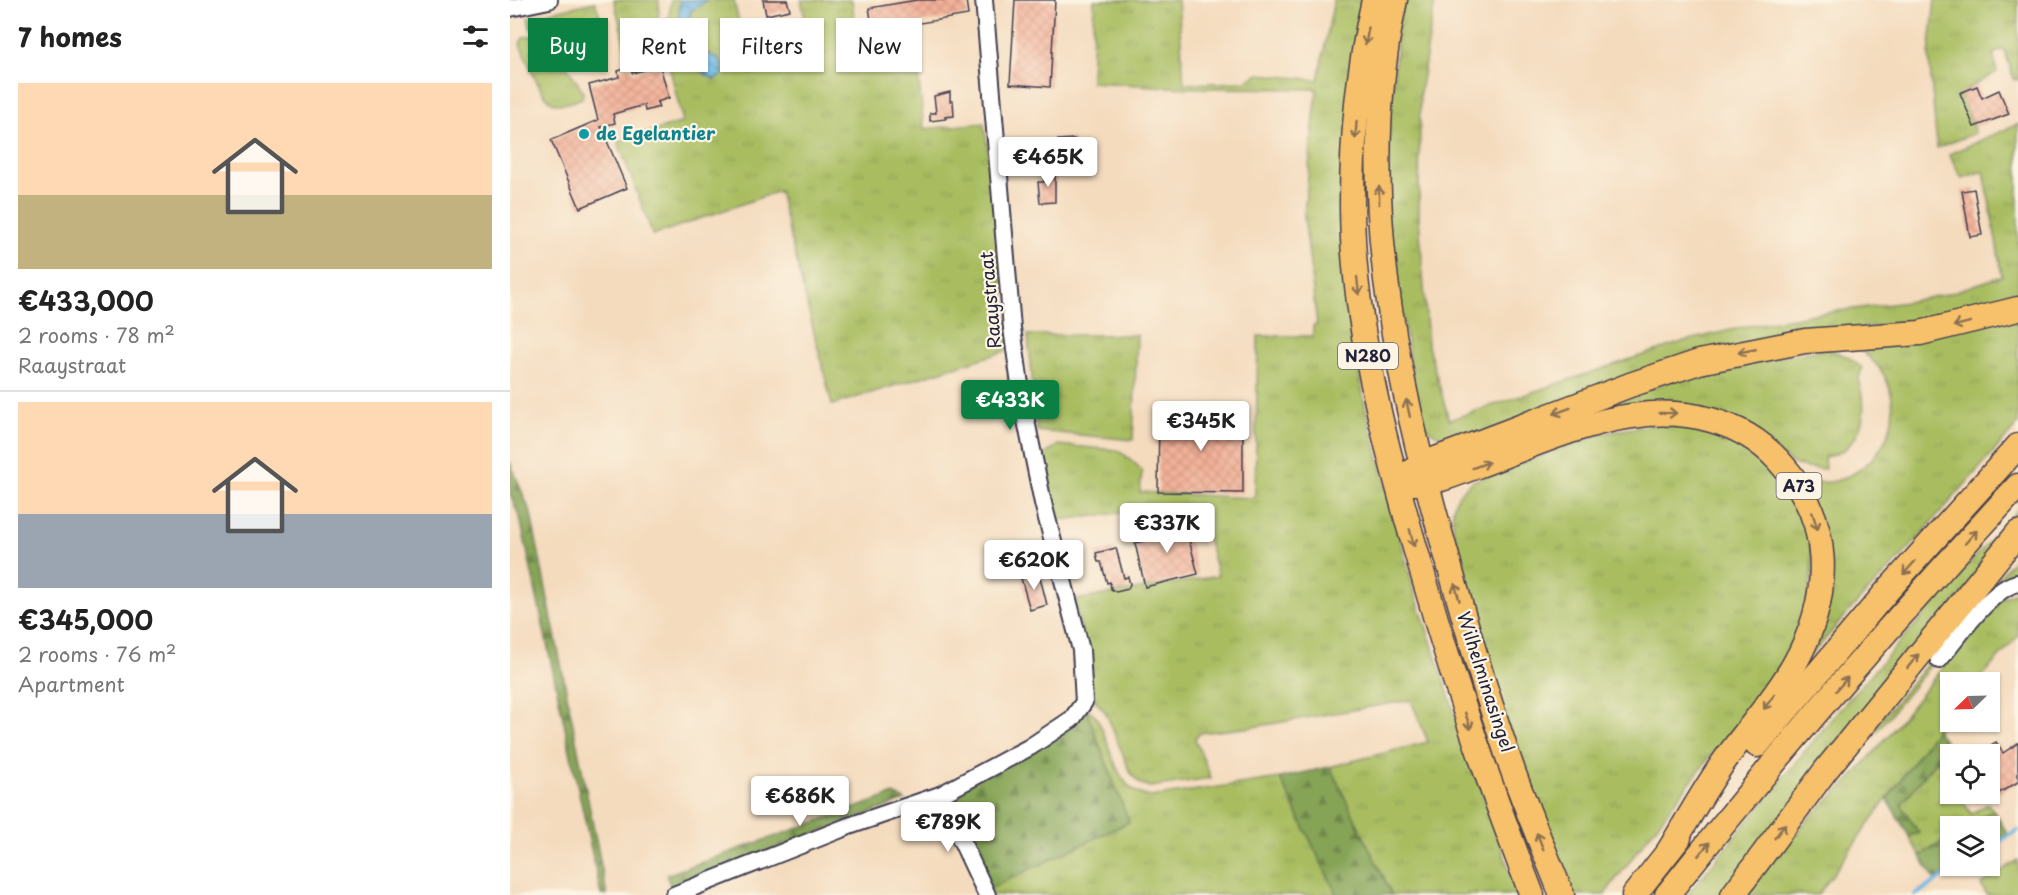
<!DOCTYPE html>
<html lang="en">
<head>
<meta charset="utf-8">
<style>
	:root { --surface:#fff; --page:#f2f2f2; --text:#222; --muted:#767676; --line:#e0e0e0; --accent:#0b8043 }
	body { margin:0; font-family:"Playpen Sans",sans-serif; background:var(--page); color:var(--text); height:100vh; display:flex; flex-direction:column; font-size:22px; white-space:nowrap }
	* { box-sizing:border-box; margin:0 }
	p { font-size:20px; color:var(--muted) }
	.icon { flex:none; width:33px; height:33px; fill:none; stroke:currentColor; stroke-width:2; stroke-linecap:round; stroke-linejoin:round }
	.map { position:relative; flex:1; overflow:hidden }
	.sheet { display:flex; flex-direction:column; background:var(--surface); width:510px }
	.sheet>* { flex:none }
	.guide { position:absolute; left:18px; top:18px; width:570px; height:54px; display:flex; gap:12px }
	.needle { width:39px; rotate:247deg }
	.tools { position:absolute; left:1430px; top:672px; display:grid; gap:12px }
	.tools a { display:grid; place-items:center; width:60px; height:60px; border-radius:0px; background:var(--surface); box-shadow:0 2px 4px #0004; font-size:30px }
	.price { position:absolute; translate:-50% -51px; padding:0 14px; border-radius:6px; background:#fff; color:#222; font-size:20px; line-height:39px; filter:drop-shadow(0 2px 3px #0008) }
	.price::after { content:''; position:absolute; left:50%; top:36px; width:18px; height:14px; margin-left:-9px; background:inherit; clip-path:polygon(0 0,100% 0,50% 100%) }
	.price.selected { background:var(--accent); color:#fff }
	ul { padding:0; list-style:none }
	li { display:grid; align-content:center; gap:12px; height:318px; padding:0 18px }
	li+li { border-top:2px solid var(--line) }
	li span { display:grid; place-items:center; height:186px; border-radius:0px; color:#555 }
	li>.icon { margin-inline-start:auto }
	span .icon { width:108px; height:108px; fill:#fffc; stroke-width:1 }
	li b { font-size:26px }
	h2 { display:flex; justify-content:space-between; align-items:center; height:72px; padding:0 18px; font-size:26px }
	.chip { padding:0 21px; border-radius:0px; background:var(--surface); box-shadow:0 2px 4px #0004; font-size:21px; line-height:54px }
	.chip.selected { background:var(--accent); color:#fff }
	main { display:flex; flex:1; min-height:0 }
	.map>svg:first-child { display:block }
	.grass { fill:url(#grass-tufts); stroke:#66704e; stroke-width:1.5 }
	.forest { fill:url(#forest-firs); stroke:#546349; stroke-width:1.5 }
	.water { fill:url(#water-waves); stroke:#466c90; stroke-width:1.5 }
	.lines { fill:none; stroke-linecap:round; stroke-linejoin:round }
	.stream { stroke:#6bb7e5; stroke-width:4 }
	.building { fill:url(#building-cross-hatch) }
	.minor-casing { stroke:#423e4f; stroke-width:20 }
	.highway-casing { stroke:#423e4f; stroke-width:27 }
	.minor { stroke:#fff; stroke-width:16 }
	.highway { stroke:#f7c06b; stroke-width:24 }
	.oneway { stroke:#8c7153 }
	.culture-dot { fill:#0f9aa8; stroke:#fcf5e5; stroke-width:2 }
	.labels { text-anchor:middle; stroke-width:4.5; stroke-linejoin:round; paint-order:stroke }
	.shield { fill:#fcf5e5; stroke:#63616e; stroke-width:1.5 }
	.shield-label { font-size:16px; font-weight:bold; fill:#22223b }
	.culture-label { font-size:18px; font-weight:bold; fill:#0d838f; stroke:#fcf5e5; text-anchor:start }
	.street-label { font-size:18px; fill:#22223b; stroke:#fcf5e5 }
</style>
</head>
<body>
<main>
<section class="sheet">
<h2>7 homes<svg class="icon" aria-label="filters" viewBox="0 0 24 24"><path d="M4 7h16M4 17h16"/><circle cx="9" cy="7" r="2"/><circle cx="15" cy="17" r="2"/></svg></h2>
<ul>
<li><span style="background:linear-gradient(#ffd9b3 60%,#c2b280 0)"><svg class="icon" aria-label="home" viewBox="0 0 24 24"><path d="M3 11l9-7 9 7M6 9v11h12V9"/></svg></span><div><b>€433,000</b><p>2 rooms · 78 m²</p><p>Raaystraat</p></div></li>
<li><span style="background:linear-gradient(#ffd9b3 60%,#9aa5b1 0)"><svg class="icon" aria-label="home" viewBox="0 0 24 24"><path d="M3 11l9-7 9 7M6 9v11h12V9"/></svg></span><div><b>€345,000</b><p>2 rooms · 76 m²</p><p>Apartment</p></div></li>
</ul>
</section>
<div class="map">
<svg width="1508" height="895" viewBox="0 0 1508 895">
	<defs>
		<pattern id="grass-tufts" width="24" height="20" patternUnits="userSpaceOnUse" patternTransform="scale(1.5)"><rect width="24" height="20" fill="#a9bd61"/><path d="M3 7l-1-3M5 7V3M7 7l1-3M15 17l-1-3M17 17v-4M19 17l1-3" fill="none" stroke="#91a255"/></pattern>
		<pattern id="forest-firs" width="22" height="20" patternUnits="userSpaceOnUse" patternTransform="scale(1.5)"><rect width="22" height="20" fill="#86a457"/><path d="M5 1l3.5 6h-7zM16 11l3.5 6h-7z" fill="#6d8549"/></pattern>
		<pattern id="water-waves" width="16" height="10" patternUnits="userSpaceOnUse" patternTransform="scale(1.5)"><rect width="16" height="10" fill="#6bb7e5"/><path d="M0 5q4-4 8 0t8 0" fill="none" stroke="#5894bb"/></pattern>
		<pattern id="building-cross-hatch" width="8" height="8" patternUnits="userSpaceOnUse" patternTransform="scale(1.5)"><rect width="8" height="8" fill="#f3b198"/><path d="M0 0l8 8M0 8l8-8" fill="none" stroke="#d09884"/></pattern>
	</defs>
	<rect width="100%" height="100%" fill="#fcf5e5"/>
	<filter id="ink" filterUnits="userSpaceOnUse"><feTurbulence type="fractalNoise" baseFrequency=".0167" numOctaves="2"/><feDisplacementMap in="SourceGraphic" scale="12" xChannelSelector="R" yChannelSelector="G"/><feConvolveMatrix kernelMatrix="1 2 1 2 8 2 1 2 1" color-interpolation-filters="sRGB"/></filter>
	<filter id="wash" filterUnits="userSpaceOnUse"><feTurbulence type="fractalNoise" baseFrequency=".008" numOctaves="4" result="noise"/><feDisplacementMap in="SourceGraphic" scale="24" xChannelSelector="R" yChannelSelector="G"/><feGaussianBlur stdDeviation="1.35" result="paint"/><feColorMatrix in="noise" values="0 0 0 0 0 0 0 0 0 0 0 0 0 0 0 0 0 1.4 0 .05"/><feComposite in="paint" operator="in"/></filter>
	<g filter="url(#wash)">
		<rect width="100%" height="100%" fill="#f4dbbe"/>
		<g class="grass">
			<path d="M 104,0 L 149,0 C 151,29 141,39 116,50 Z"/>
			<polygon points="161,0 170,0 168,31 163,54 166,61 175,61 204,79 202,57 185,39 180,26 180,12 197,0 224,0 240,74 255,67 303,54 291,0 342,0 347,45 404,32 414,129 474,123 481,170 499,350 322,405 269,191 143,235 108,142 173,122 155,49"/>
			<path d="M 584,0 L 668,0 L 674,84 L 734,82 L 749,74 L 808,80 L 824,0 L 854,0 L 834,248 L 840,326 L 855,405 L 903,587 L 939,696 L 1008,895 L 882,895 L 819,767 L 918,742 L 901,700 L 743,727 L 690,733 L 685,739 L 701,778 L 640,787 L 629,783 L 620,772 L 596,713 L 582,697 L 572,634 L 564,600 L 708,576 L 688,504 L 550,520 C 538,500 536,479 533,456 L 548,445 L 607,450 L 619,458 L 632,470 L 630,492 L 742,498 L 745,494 L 748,336 L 803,336 L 803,326 L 807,324 L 794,215 L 807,89 L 675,88 L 581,82 Z"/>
			<path d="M 895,0 L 925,0 L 910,93 L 909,217 L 918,346 L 939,420 L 1175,341 L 1238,326 L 1305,314 L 1397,302 L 1437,294 L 1492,276 L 1474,171 L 1452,178 L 1439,154 L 1508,124 L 1508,295 L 1401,321 L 1295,337 L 951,439 C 932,439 918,434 909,417 L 877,219 L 880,114 L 889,21 Z"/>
			<polygon points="1425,0 1508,0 1508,80 1504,79 1494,49 1483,54 1487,72 1451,93 1465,133 1427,148 1419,55"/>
			<polygon points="85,2 96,32 93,39 84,45 20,28 18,17"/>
			<path d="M 20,36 L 45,45 L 49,54 L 47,60 L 53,69 L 57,66 L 73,92 L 72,98 C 65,101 52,106 44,103 C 31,99 16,57 10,44 L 13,37 Z"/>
			<path d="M 1508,316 L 1508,424 L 1394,554 L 1343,607 L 1282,677 L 1308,623 L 1293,481 C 1303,481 1315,484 1325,481 C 1369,469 1396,422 1376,379 C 1369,364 1356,355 1344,345 Z"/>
			<polygon points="518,335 627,335 623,440 527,431"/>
			<path d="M 1318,349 L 1338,357 L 1352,368 C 1346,387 1350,382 1353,400 C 1356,418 1348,440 1332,451 C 1327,454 1320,456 1314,457 L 1315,469 L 1297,468 L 1284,464 L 1212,417 L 1037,426 L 1196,368 Z"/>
			<path d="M 1140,425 C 1193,425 1243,440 1274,486 C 1285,503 1297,523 1300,544 C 1307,587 1287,650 1261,685 C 1243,709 1221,731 1202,754 C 1165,801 1130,848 1094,895 L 1062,895 L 994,715 L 978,649 L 943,528 C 941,505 944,496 963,481 L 1094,433 Z"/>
			<polygon points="1508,509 1508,524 1211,895 1177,895 1324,716"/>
			<polygon points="1508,554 1508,576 1484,588 1334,771 1317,785"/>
			<polygon points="1508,591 1508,636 1467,682 1440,682 1440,714 1426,730 1308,895 1237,895 1264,858 1302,815 1342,778 1383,730 1485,601"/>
			<path d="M 575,707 C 579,710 584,713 586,717 C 603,744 603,791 640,797 L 770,778 L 827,895 L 482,895 L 479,889 L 619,822 Z"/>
			<polygon points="1428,758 1440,779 1440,794 1449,794 1461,814 1478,804 1483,810 1457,826 1440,826 1440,837 1410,856 1399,836 1408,832 1391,805"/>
			<polygon points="1508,860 1508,895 1477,895 1471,885"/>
		</g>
		<g class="forest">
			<polygon points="0,462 21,514 97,895 91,895 10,518 0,494"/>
			<polygon points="575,707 619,822 479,889 445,817 444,802 453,788"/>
			<polygon points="1426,730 1445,754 1440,754 1440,779 1427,759 1391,805 1409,833 1399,836 1377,799"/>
			<polygon points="819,767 820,767 882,895 827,895 770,778"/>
			<polygon points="384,794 395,800 161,887 156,875"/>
			<polygon points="1483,810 1498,834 1479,846 1479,826 1457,826"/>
			<polygon points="1440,837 1440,866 1447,866 1425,880 1410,856"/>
		</g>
		<path class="water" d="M 170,0 L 197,0 L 180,12 C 178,29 189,55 208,58 C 213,64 213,68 212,76 L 203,79 L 175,61 L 170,64 L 166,61 L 163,54 L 168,31 Z"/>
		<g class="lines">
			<g class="stream">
				<polyline points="1479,848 1508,830"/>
				<polyline points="1405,895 1440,873"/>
			</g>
		</g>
		<g id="blocks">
			<g class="building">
				<polygon points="253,0 277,0 280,10 256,15"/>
				<polygon points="407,0 456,0 458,15 363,31 359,8"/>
				<polygon points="505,0 545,0 540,87 500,84"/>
				<polygon points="150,66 159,98 147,102 149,107 135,111 134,105 103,114 105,123 91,127 117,188 70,208 41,140 88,120 79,85 109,77 108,71 120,67 122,73"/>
				<polygon points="1467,86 1472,98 1489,90 1499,114 1464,127 1450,93"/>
				<polygon points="440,92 440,101 443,101 444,116 435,117 436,119 420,121 420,113 426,113 424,96"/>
				<polygon points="564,139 566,163 550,164 548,140"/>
				<polygon points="545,171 545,202 530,203 528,182 534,182 533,172"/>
				<polygon points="1464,189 1472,235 1460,237 1452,191"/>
				<polygon points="649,411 733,412 733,493 648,492"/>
				<polygon points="673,517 688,574 635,587 625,543 647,538 644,525"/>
				<polygon points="606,548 614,578 618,577 620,584 618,589 606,592 601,589 600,582 597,583 591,562 588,562 586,553"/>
				<polygon points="529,573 537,605 520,610 511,578"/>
				<polygon points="1486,742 1493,753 1508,743 1508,782 1489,793 1479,777 1479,754 1466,754"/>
			</g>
		</g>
	</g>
	<g filter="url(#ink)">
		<use href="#blocks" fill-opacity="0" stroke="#423e4f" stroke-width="1.5"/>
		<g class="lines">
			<g class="minor-casing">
				<g id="minor">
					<polyline points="0,8 39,0"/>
					<path d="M 1429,660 C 1446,640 1482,587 1508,583"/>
					<polyline points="430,795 477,895"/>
					<polyline points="164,895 339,826 430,795 520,747 562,719 574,702 571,650 533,503 513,406 502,328 474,0"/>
				</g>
			</g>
			<g class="highway-casing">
				<g id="highway">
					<path d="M 864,0 C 849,66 842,135 842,203 C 842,326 878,457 913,575 C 944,684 981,790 1022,895"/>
					<path d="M 885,0 C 844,187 885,377 937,557 C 957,630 979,703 1004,774 C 1019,815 1036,855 1052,895"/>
					<polyline points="898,474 910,465 955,448 1120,385 1189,362 1295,341 1410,333 1508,309"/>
					<path d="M 902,483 C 925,484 946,474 967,466 C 1017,448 1069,423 1122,416 C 1175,408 1231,420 1268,460 C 1324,519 1323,596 1284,665 C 1265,699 1238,728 1215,760 C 1195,788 1178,819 1160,849"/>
					<polyline points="1247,745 1378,590 1508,446"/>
					<polyline points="1124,895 1169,838"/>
					<path d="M 1157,895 C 1268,754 1386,617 1508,486"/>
					<polyline points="1223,895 1315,771 1508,533"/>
				</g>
			</g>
			<use href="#minor" class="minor"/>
			<use href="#highway" class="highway"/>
		</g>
		<defs><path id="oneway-shaft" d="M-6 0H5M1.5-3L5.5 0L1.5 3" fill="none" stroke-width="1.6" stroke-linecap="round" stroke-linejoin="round" transform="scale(1.5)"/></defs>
		<g class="oneway">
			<use href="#oneway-shaft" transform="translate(857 36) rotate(100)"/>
			<use href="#oneway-shaft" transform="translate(846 130) rotate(94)"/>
			<use href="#oneway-shaft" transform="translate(869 195) rotate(-91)"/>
			<use href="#oneway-shaft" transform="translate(848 286) rotate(84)"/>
			<use href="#oneway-shaft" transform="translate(1452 324) rotate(166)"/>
			<use href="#oneway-shaft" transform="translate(1237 351) rotate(169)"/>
			<use href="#oneway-shaft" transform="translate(898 408) rotate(-102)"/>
			<use href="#oneway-shaft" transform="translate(1052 411) rotate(160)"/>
			<use href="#oneway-shaft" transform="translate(1158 413) rotate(1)"/>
			<use href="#oneway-shaft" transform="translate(971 465) rotate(-20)"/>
			<use href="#oneway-shaft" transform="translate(1305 521) rotate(72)"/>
			<use href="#oneway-shaft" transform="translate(1461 537) rotate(-48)"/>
			<use href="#oneway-shaft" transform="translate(902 538) rotate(75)"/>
			<use href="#oneway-shaft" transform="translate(1399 568) rotate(132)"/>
			<use href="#oneway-shaft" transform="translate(947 592) rotate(-106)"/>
			<use href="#oneway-shaft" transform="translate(1403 661) rotate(-51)"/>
			<use href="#oneway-shaft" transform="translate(1332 684) rotate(-49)"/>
			<use href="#oneway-shaft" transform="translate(1259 702) rotate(126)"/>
			<use href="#oneway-shaft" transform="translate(958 721) rotate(71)"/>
			<use href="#oneway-shaft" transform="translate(1270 831) rotate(-53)"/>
			<use href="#oneway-shaft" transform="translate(1030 841) rotate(-112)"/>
			<use href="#oneway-shaft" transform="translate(1194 849) rotate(-50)"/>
		</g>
	</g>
	<circle class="culture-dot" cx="74" cy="134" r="6"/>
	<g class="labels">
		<g class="shield">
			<rect x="828" y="343" width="60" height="26" rx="4.5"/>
			<rect x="1266.5" y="473" width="45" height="26" rx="4.5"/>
		</g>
		<g class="shield-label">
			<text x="858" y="362">N280</text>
			<text x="1289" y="492">A73</text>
		</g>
		<g class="culture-label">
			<text x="86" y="140">de Egelantier</text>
		</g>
		<g class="street-label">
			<text transform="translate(481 300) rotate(-95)" y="6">Raaystraat</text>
			<text transform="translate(975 682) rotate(72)" y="6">Wilhelminasingel</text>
		</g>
	</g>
</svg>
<div class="tools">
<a><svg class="needle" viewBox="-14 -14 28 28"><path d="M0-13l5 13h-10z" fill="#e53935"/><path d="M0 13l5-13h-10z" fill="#767676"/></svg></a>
<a><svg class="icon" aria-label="locate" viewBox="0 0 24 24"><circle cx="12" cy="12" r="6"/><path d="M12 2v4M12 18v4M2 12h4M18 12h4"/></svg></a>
<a><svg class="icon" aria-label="layers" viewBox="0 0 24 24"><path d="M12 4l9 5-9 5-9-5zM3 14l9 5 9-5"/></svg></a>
</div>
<b class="price" style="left:538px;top:188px">€465K</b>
<b class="price selected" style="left:500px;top:431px">€433K</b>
<b class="price" style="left:691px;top:452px">€345K</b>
<b class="price" style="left:657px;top:554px">€337K</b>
<b class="price" style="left:524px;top:591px">€620K</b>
<b class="price" style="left:290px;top:827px">€686K</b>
<b class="price" style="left:438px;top:853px">€789K</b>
<div class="guide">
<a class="chip selected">Buy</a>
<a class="chip">Rent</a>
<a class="chip">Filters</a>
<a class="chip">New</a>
</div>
</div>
</main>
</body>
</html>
